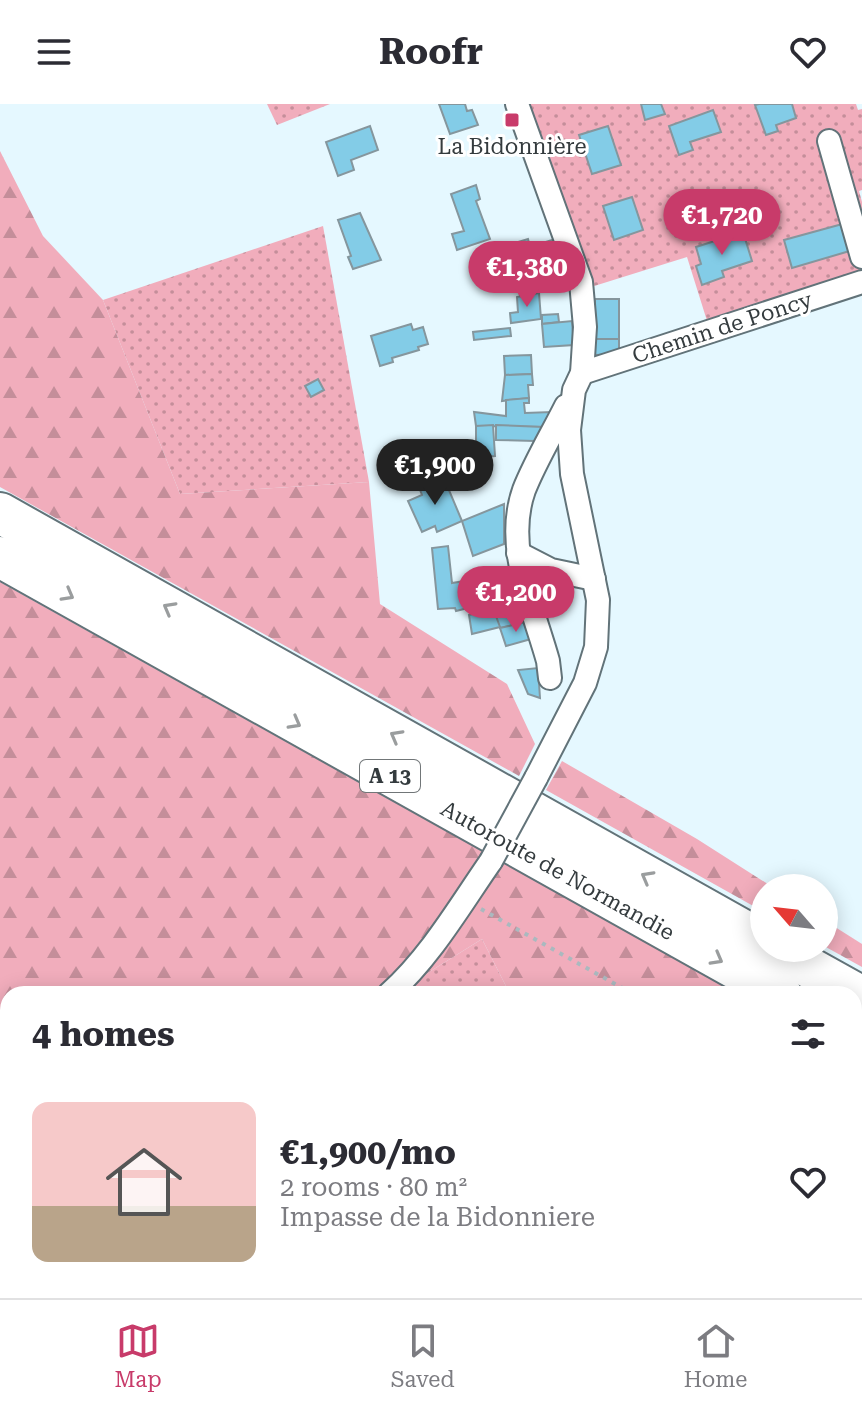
<!DOCTYPE html>
<html lang="en">
<head>
<meta charset="utf-8">
<style>
	:root { --surface:#fff; --page:#f7f7f7; --text:#2b2b33; --muted:#7c7c81; --line:#e1e1e2; --accent:#c83b6a }
	body { margin:0; font-family:"Roboto Serif",serif; background:var(--page); color:var(--text); height:100vh; display:flex; flex-direction:column; font-size:30px; white-space:nowrap }
	* { box-sizing:border-box; margin:0 }
	p { font-size:26px; color:var(--muted) }
	.icon { flex:none; width:44px; height:44px; fill:none; stroke:currentColor; stroke-width:2; stroke-linecap:round; stroke-linejoin:round }
	.map { position:relative; flex:1; overflow:hidden }
	.drawer { position:absolute; left:0px; top:882px; width:862px; height:312px; display:flex; flex-direction:column; background:var(--surface); border-radius:24px 24px 0 0; box-shadow:0 4px 20px #0003 }
	.drawer>* { flex:none }
	.needle { width:52px; rotate:298deg }
	.fabs { position:absolute; left:750px; top:770px; display:grid; gap:16px }
	.fabs a { display:grid; place-items:center; width:88px; height:88px; border-radius:50%; background:var(--surface); box-shadow:0 4px 20px #0003; font-size:40px }
	.price { position:absolute; translate:-50% -68px; padding:0 18px; border-radius:28px; background:var(--accent); color:#fff; font-size:26px; line-height:52px; filter:drop-shadow(0 2px 4px #0008) }
	.price::after { content:''; position:absolute; left:50%; top:48px; width:24px; height:18px; margin-left:-12px; background:inherit; clip-path:polygon(0 0,100% 0,50% 100%) }
	.price.active { background:#222; color:#fff }
	ul { padding:0; list-style:none }
	li { display:flex; align-items:center; gap:24px; height:200px; padding:0 32px }
	li span { display:grid; place-items:center; flex:none; width:224px; height:160px; border-radius:16px; color:#555 }
	li>.icon { margin-inline-start:auto }
	span .icon { width:96px; height:96px; fill:#fffc; stroke-width:1 }
	li b { font-size:34px }
	h2 { display:flex; justify-content:space-between; align-items:center; height:96px; padding:0 32px; font-size:34px }
	header { display:flex; justify-content:space-between; align-items:center; height:104px; padding:0 32px; background:var(--surface); font-size:36px; font-weight:700 }
	.tab-bar { display:flex; justify-content:space-around; align-items:center; height:112px; border-top:2px solid var(--line); background:var(--surface); font-size:22px; color:var(--muted) }
	.tab-bar a { display:grid; justify-items:center; gap:4px }
	.tab-bar .active { color:var(--accent) }
	.map>svg:first-child { display:block }
	.grass { fill:url(#grass-dots); fill-rule:evenodd }
	.forest { fill:url(#forest-firs) }
	.building { fill:#83cce7; stroke:#85969d; stroke-width:2 }
	.lines { fill:none; stroke-linecap:round; stroke-linejoin:round }
	.minor-casing { stroke:#627379; stroke-width:26 }
	.motorway-casing { stroke:#627379; stroke-width:44 }
	.path { stroke:#aab9bf; stroke-width:4; stroke-dasharray:4 6; stroke-linecap:butt }
	.minor { stroke:#fff; stroke-width:22 }
	.motorway { stroke:#fff; stroke-width:40 }
	.minor-bridge-casing { stroke:#627379; stroke-width:26; stroke-linecap:butt }
	.minor-bridge { stroke:#fff; stroke-width:22 }
	.oneway { stroke:#9a9d9e }
	.poi-dot { fill:#c83b6a; stroke:#fff; stroke-width:3 }
	.labels { text-anchor:middle; stroke-width:6; stroke-linejoin:round; paint-order:stroke }
	.shield { fill:#fff; stroke:#717678; stroke-width:2 }
	.shield-label { font-size:20px; font-weight:bold; fill:#343b3e }
	.poi-label { font-size:22px; fill:#343b3e; stroke:#fff }
	.street-label { font-size:22px; fill:#343b3e; stroke:#fff }
</style>
</head>
<body>
<header><svg class="icon" aria-label="menu" viewBox="0 0 24 24"><path d="M4 6h16M4 12h16M4 18h16"/></svg>Roofr<svg class="icon" aria-label="heart" viewBox="0 0 24 24"><path d="M12 20l-8-8c-3-5 5-10 8-4 3-6 11-1 8 4z"/></svg></header>
<div class="map">
<svg width="862" height="1194" viewBox="0 0 862 1194">
	<defs>
		<pattern id="grass-dots" width="8" height="8" patternUnits="userSpaceOnUse" patternTransform="scale(2)"><rect width="8" height="8" fill="#f1adbc"/><path d="M2 2h.1M6 6h.1" fill="none" stroke="#c48e9a" stroke-width="1.8" stroke-linecap="round"/></pattern>
		<pattern id="forest-firs" width="22" height="20" patternUnits="userSpaceOnUse" patternTransform="scale(2)"><rect width="22" height="20" fill="#f1adbc"/><path d="M5 1l3.5 6h-7zM16 11l3.5 6h-7z" fill="#c48e9a"/></pattern>
	</defs>
	<rect width="100%" height="100%" fill="#e5f8ff"/>
	<g class="grass">
		<polygon points="267,0 330,0 277,21"/>
		<path d="M 529,0 L 640,0 L 646,16 L 664,10 L 661,0 L 759,0 L 756,2 L 766,31 L 778,27 L 776,21 L 796,14 L 792,0 L 856,0 L 858,6 L 862,5 L 862,86 L 859,87 L 862,98 L 862,129 L 838,43 L 842,34 L 826,27 L 817,43 L 824,47 L 846,119 L 785,136 L 853,146 L 861,171 L 708,220 L 687,153 L 591,183 ZM 713,7 L 720,28 L 690,38 L 693,46 L 679,51 L 669,22 ZM 580,31 L 621,61 L 592,70 ZM 632,93 L 643,126 L 614,135 ZM 743,128 L 722,167 L 724,173 L 702,180 L 696,162 L 701,160 L 696,143 Z"/>
		<polygon points="323,122 369,378 180,390 103,196"/>
		<polygon points="482,835 510,890 404,890 418,875"/>
		<polygon points="145,1186 579,1186 577,1194 138,1194"/>
	</g>
	<g class="forest">
		<polygon points="0,47 43,132 103,196 180,390 369,378 380,500 507,580 535,640 519,672 0,383"/>
		<polygon points="0,478 738,890 510,890 482,835 418,875 404,890 8,890 8,1026 0,1023"/>
		<polygon points="562,657 697,735 774,784 764,784 764,808 546,686"/>
		<polygon points="824,816 862,840 862,863 824,842"/>
		<polygon points="854,954 862,958 862,1011 854,1007"/>
		<polygon points="586,1186 743,1186 745,1194 600,1194"/>
	</g>
	<g class="building">
		<polygon points="439,0 465,0 467,7 472,6 478,21 450,30"/>
		<polygon points="641,0 661,0 665,10 645,16"/>
		<polygon points="759,0 792,0 796,14 776,21 778,27 766,31 755,1"/>
		<polygon points="713,6 721,28 690,38 693,46 679,51 669,22"/>
		<polygon points="370,22 378,46 351,56 354,66 338,72 326,38"/>
		<polygon points="608,22 621,61 592,70 579,31"/>
		<polygon points="476,81 480,95 476,97 490,135 457,146 452,130 464,127 451,90"/>
		<polygon points="632,93 643,126 614,136 603,102"/>
		<polygon points="360,109 381,156 353,165 348,153 351,152 338,116"/>
		<polygon points="846,119 853,146 792,164 784,136"/>
		<polygon points="743,128 752,157 722,167 724,173 702,181 696,162 701,160 696,143"/>
		<polygon points="528,135 530,143 552,136 556,148 503,164 500,154 503,152 501,143"/>
		<polygon points="534,155 539,189 520,192 516,160"/>
		<polygon points="539,189 541,215 511,219 510,209 518,208 517,193"/>
		<rect x="595" y="195" width="24" height="40"/>
		<polygon points="558,210 559,218 542,220 542,211"/>
		<polygon points="572,217 574,241 544,243 542,220"/>
		<polygon points="411,220 413,226 423,223 428,240 418,243 419,246 392,254 393,258 380,262 371,232"/>
		<polygon points="510,224 511,232 474,236 473,228"/>
		<polygon points="595,235 619,235 619,250 595,251"/>
		<polygon points="531,251 532,270 505,271 504,252"/>
		<polygon points="532,270 533,281 528,281 529,294 502,297 505,271"/>
		<polygon points="318,275 324,286 311,293 305,282"/>
		<polygon points="529,294 529,299 524,299 525,309 551,308 543,323 476,322 474,308 506,312 506,296"/>
		<polygon points="493,321 495,352 472,354 472,339 476,339 476,322"/>
		<polygon points="496,321 543,323 535,337 496,336"/>
		<polygon points="443,372 462,417 437,428 435,422 422,428 408,397 422,391 419,383"/>
		<polygon points="504,400 504,440 473,452 462,417"/>
		<polygon points="448,442 452,479 513,469 519,491 456,507 455,504 438,505 432,444"/>
		<polygon points="521,497 526,518 500,524 492,504"/>
		<polygon points="493,504 500,523 472,530 469,511"/>
		<polygon points="526,518 531,535 506,542 500,524"/>
		<polygon points="538,564 540,594 528,590 518,566"/>
		<polygon points="31,1186 78,1186 81,1193 35,1194"/>
	</g>
	<g class="lines">
		<g class="minor-casing">
			<g id="minor">
				<polyline points="517,0 581,178 585,223 582,269 574,286 569,326 572,370 598,496 596,543 585,579 536,674"/>
				<polyline points="829,37 862,153"/>
				<polyline points="582,269 862,178"/>
				<polyline points="518,449 551,466 594,475"/>
				<path d="M 550,574 L 548,557 C 533,503 504,442 524,386 C 535,358 552,330 566,302"/>
				<path d="M 389,890 C 431,852 459,803 491,757"/>
				<polyline points="129,1194 135,1186"/>
			</g>
		</g>
		<g class="motorway-casing">
			<g id="motorway">
				<polyline points="0,409 764,838"/>
				<polyline points="0,453 781,890"/>
				<polyline points="774,844 862,893"/>
				<polyline points="854,931 862,935"/>
			</g>
		</g>
		<g class="path">
			<polyline points="481,805 633,890"/>
			<polyline points="752,1186 755,1194"/>
		</g>
		<use href="#minor" class="minor"/>
		<use href="#motorway" class="motorway"/>
		<g class="minor-bridge-casing">
			<polyline id="minor-bridge" points="491,757 536,674"/>
		</g>
		<use href="#minor-bridge" class="minor-bridge"/>
	</g>
	<defs><path id="oneway-chevron" d="M-2-3.5L2.5 0L-2 3.5" fill="none" stroke-width="1.6" stroke-linecap="round" stroke-linejoin="round" transform="scale(2)"/></defs>
	<g class="oneway">
		<use href="#oneway-chevron" transform="translate(68 491) rotate(29)"/>
		<use href="#oneway-chevron" transform="translate(169 504) rotate(-151)"/>
		<use href="#oneway-chevron" transform="translate(295 619) rotate(29)"/>
		<use href="#oneway-chevron" transform="translate(396 632) rotate(-151)"/>
		<use href="#oneway-chevron" transform="translate(647 773) rotate(-151)"/>
		<use href="#oneway-chevron" transform="translate(717 855) rotate(29)"/>
	</g>
	<rect class="poi-dot" x="504" y="8" width="16" height="16" rx="4"/>
	<g class="labels">
		<rect class="shield" x="360" y="656" width="60" height="32" rx="6"/>
		<g class="shield-label">
			<text x="390" y="679">A 13</text>
		</g>
		<g class="poi-label">
			<text x="512" y="50">La Bidonnière</text>
		</g>
		<g class="street-label">
			<text transform="translate(722 223) rotate(-18)" y="8">Chemin de Poncy</text>
			<text transform="translate(558 766) rotate(29)" y="8">Autoroute de Normandie</text>
		</g>
	</g>
</svg>
<div class="fabs">
<a><svg class="needle" viewBox="-14 -14 28 28"><path d="M0-13l5 13h-10z" fill="#e53935"/><path d="M0 13l5-13h-10z" fill="#7c7c81"/></svg></a>
</div>
<b class="price" style="left:722px;top:153px">€1,720</b>
<b class="price" style="left:527px;top:205px">€1,380</b>
<b class="price active" style="left:435px;top:403px">€1,900</b>
<b class="price" style="left:516px;top:530px">€1,200</b>
<section class="drawer">
<h2>4 homes<svg class="icon" aria-label="filters" viewBox="0 0 24 24"><path d="M4 7h16M4 17h16"/><circle cx="9" cy="7" r="2"/><circle cx="15" cy="17" r="2"/></svg></h2>
<ul>
<li><span style="background:linear-gradient(#f6c9c9 65%,#b9a48a 0)"><svg class="icon" aria-label="home" viewBox="0 0 24 24"><path d="M3 11l9-7 9 7M6 9v11h12V9"/></svg></span><div><b>€1,900/mo</b><p>2 rooms · 80 m²</p><p>Impasse de la Bidonniere</p></div><svg class="icon" aria-label="heart" viewBox="0 0 24 24"><path d="M12 20l-8-8c-3-5 5-10 8-4 3-6 11-1 8 4z"/></svg></li>
</ul>
</section>
</div>
<nav class="tab-bar">
<a class="active"><svg class="icon" aria-label="map" viewBox="0 0 24 24"><path d="M3 6l6-2 6 2 6-2v14l-6 2-6-2-6 2zM9 4v14M15 6v14"/></svg>Map</a>
<a><svg class="icon" aria-label="saved" viewBox="0 0 24 24"><path d="M7 4h10v16l-5-4-5 4z"/></svg>Saved</a>
<a><svg class="icon" aria-label="home" viewBox="0 0 24 24"><path d="M3 11l9-7 9 7M6 9v11h12V9"/></svg>Home</a>
</nav>
</body>
</html>
